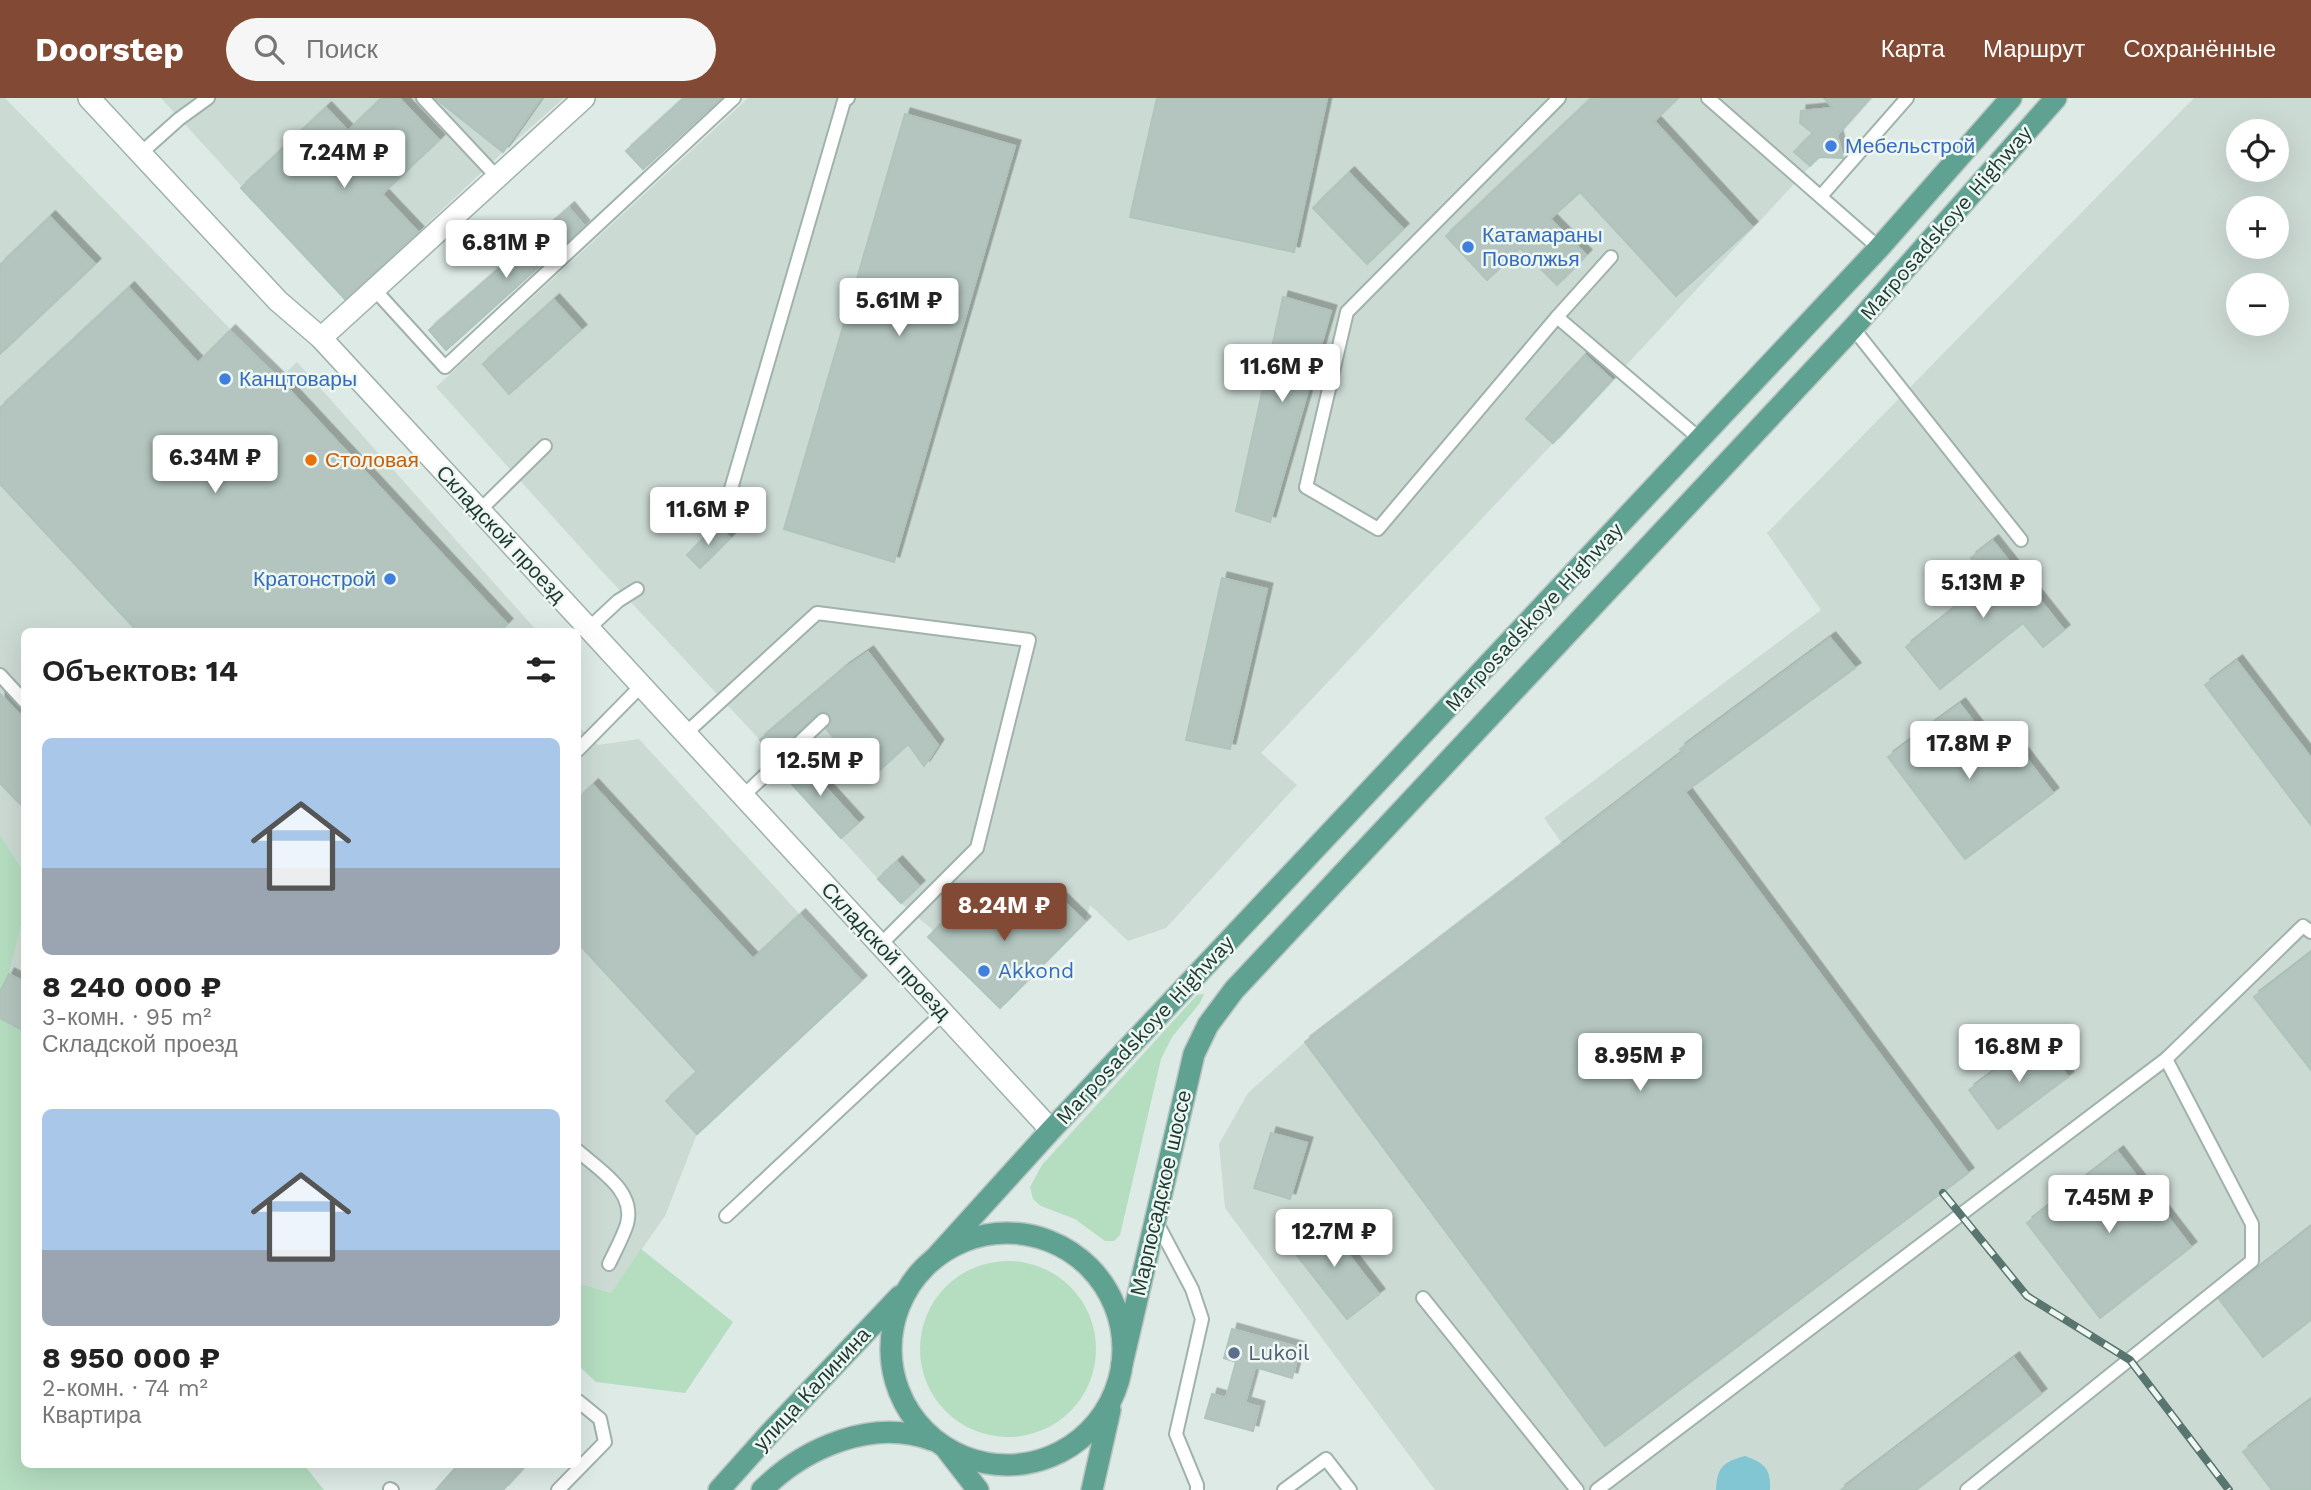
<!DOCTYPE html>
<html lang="ru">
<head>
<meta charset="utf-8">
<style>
	:root { --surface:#fff; --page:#f6f6f6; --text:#222; --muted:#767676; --accent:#824a35 }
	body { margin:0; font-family:"Work Sans",sans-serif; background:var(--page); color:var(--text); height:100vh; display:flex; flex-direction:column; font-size:26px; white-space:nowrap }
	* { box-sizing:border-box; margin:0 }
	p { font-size:23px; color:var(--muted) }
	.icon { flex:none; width:38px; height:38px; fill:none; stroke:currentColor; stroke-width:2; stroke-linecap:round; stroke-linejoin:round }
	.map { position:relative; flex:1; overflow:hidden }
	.sheet { position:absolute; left:21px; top:530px; width:560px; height:840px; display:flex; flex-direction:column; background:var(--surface); border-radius:10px; box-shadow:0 7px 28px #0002 }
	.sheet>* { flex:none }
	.fabs { position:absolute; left:2226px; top:21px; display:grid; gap:14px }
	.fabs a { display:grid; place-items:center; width:63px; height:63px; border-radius:50%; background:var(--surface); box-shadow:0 7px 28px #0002; font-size:35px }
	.price { position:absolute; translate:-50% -60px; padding:0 16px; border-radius:7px; background:#fff; color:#222; font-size:23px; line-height:46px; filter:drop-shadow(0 2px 4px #0008) }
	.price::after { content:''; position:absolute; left:50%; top:42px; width:21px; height:16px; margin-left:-10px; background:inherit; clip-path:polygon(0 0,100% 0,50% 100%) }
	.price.active { background:var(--accent); color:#fff }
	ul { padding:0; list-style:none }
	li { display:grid; align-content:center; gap:14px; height:371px; padding:0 21px }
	li span { display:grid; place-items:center; height:217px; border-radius:10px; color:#555 }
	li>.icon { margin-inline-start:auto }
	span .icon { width:126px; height:126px; fill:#fffc; stroke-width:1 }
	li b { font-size:30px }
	h2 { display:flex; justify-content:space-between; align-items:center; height:84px; padding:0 21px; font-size:30px }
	header { display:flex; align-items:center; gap:42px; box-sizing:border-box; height:98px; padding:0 35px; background:var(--accent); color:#fff }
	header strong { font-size:33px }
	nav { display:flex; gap:38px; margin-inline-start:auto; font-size:24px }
	.search { width:490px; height:63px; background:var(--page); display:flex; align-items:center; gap:18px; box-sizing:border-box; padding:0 24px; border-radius:38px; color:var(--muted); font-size:26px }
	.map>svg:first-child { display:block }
	.built { fill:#ccdad4; fill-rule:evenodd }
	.green { fill:#b5ddc0 }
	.water { fill:#82c5d3 }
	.building { fill:#b3c5be; stroke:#b0c4bc; stroke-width:2; filter:url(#shadow) }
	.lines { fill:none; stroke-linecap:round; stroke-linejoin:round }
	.service-casing { stroke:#a0b2ac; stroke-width:16 }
	.minor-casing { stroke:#a0b2ac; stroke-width:24 }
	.tertiary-casing { stroke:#a0b2ac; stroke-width:24 }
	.primary-casing { stroke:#bcc4c2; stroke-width:24 }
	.service { stroke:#fff; stroke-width:12 }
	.minor { stroke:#fff; stroke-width:21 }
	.tertiary { stroke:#fff; stroke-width:21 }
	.primary { stroke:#5fa292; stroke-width:21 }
	.rail-casing { stroke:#58766f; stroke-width:8 }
	.rail { stroke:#eef7f2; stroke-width:5; stroke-dasharray:16; stroke-linecap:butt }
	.shop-dot { fill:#3f7fe0; stroke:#eef7f2; stroke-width:2.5 }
	.food-dot { fill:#e8710a; stroke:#eef7f2; stroke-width:2.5 }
	.service-dot { fill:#5c6f8a; stroke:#eef7f2; stroke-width:2.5 }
	.labels { text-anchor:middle; stroke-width:5; stroke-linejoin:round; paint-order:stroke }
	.shop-label { font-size:21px; fill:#366cbe; stroke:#eef7f2; text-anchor:start }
	.street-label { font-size:21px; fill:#1e3a33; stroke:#eef7f2 }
	.food-label { font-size:21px; fill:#c56008; stroke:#eef7f2; text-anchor:start }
	.service-label { font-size:21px; fill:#4e5e75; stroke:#eef7f2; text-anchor:start }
</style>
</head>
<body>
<header>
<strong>Doorstep</strong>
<div class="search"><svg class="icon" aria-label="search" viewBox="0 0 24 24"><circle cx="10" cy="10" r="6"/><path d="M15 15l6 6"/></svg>Поиск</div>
<nav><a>Карта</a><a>Маршрут</a><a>Сохранённые</a></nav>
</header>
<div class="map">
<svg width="2311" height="1392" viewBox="0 0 2311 1392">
	<defs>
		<filter id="shadow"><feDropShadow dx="5.5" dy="-5.5" stdDeviation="0" flood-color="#0004"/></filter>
	</defs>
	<rect width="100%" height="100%" fill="#ddeae5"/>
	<g class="built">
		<polygon points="0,0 5,0 279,281 297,264 538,534 24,534 24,774 0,737"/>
		<polygon points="161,0 564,0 503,54 346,203"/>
		<polygon points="748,0 1870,0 1837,37 1843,61 1819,59 1620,274 1261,655 1297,687 1166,830 1128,843 1090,807 1085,824 1052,792 1015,830 976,792 934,833 901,805 878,781 789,683 760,642 598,469 436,289"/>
		<path d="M 2194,0 L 2311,0 L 2311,1392 L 1435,1392 L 1225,1110 L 1219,1046 L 1248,995 L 1305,944 L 1563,747 L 1544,720 L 1821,512 L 1767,435 ZM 2238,33 L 2277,33 L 2277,72 L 2238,72 ZM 2238,110 L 2277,110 L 2277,149 L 2238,149 ZM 2238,187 L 2277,187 L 2277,226 L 2238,226 Z"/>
		<polygon points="578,628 598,647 639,641 861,883 697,1036 665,1118 611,1195 578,1185"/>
		<polygon points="24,815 24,933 0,920 0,894 9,876"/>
	</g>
	<g class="green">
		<polygon points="0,737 24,774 24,815 9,876 0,894"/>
		<polygon points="1204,896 1200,905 1172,939 1161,961 1120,1137 1114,1143 1105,1143 1075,1121 1041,1108 1033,1101 1030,1089 1042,1067 1197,897"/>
		<polygon points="0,920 24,933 24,1367 304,1367 324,1392 0,1392"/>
		<polygon points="641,1151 733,1224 685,1295 596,1284 578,1267 578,1185 611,1195"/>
		<circle cx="1008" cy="1251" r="88"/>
	</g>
	<path class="water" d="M 1745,1358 C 1764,1365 1771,1370 1770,1392 L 1716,1392 C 1717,1369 1723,1364 1745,1358 Z"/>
	<g class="building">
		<polygon points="382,0 399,0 439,42 382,96 418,134 345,201 241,90 326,10 348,33"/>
		<polygon points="435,0 541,0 503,54"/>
		<polygon points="684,0 721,0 643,71 626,53"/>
		<polygon points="1157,0 1327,0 1294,154 1130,119"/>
		<polygon points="1592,0 1678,0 1654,23 1752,129 1676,198 1580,94 1550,121 1586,157 1557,187 1520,150 1487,182 1446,138"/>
		<polygon points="1824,0 1870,0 1837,37 1843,60 1819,59 1810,68 1794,54 1813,35 1800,25 1801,13 1833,10"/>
		<polygon points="905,16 1015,48 894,464 784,431"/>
		<polygon points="1349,75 1403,131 1367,166 1313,110"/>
		<polygon points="569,110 584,128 446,252 429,232"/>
		<polygon points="50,119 95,166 0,256 0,167"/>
		<polygon points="129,190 198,265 230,233 279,281 507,526 499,534 138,534 0,386 0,310"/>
		<polygon points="1283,199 1331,213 1270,424 1236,413"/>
		<polygon points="554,202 581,232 509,296 483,266"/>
		<polygon points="1585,257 1612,282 1553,345 1526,321"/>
		<polygon points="717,427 730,440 700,470 687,457"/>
		<polygon points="1993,443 2064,532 2043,549 2023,525 1940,591 1906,549 1989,483 1971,460"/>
		<polygon points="1222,480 1267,491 1230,651 1186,642"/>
		<polygon points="1830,540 1855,570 1685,694 1968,1075 1605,1348 1305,944 1683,654 1680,651"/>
		<polygon points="868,554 938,647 924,668 908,646 871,680 826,631 832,621 825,613 817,616 773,658 760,642 845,570"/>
		<polygon points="2237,563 2311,660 2311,727 2205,587"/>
		<polygon points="0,596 24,621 24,710 0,685"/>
		<polygon points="1960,606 1998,656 2014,644 2053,695 1965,761 1888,659"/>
		<polygon points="797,658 858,725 841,740 789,683 792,680 784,671"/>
		<polygon points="593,687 753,861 800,817 861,883 697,1036 666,1003 697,974 578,845 578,701"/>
		<polygon points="897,764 919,788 901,805 878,781"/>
		<polygon points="976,792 1015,830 1052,792 1085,824 1000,910 928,839"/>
		<polygon points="2311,855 2311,972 2254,899"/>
		<polygon points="9,876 24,884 24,933 0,920 0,894"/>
		<polygon points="2040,940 2068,979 1998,1031 1969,992"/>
		<polygon points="1271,1035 1307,1045 1290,1101 1254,1090"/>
		<polygon points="2118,1054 2191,1149 2100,1220 2027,1125"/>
		<polygon points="1321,1121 1379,1196 1347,1221 1288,1146"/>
		<polygon points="2311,1129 2311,1222 2263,1259 2219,1201"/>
		<polygon points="1232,1231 1300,1250 1292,1280 1255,1269 1245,1305 1259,1309 1253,1333 1205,1320 1212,1296 1226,1300 1236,1264 1224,1260"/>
		<polygon points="2014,1260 2041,1296 1916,1392 1841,1392"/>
		<polygon points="2311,1302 2311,1392 2272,1392 2243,1354"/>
		<polygon points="458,1367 526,1367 503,1392 436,1392"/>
	</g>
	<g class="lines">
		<g class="service-casing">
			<g id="service">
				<polyline points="423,0 497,79"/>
				<polyline points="1559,0 1347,214 1306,389 1378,431 1557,219 1611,159"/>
				<polyline points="1708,0 1879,150"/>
				<polyline points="141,55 179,21 208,0"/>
				<polyline points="1821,98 1907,0"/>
				<polyline points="374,191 445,269 734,0"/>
				<polyline points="1557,219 1700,341"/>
				<polyline points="1853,230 2021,442"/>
				<polyline points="731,391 844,3 848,0"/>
				<polyline points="480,412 545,348"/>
				<polyline points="588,531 618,503 637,491"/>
				<polyline points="0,577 24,603"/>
				<polyline points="685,636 817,515 1029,542 977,750 880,847"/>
				<polyline points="578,652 641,588"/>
				<polyline points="743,698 823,622"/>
				<path d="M 578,1053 C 599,1072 636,1093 627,1126 C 623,1139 615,1153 609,1166"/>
				<polyline points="726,1118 943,915"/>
				<polyline points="1156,1123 1192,1191 1202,1221 1176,1336 1197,1387 1197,1392"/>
				<polyline points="1423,1200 1577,1392"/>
				<polyline points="390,1391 392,1392"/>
				<polyline points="558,1392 605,1344 600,1321 578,1303"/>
				<polyline points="1284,1392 1326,1361 1350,1392"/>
				<polyline points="1597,1392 2166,961 2303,828 2311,834"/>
				<polyline points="1967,1392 2252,1163 2252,1126 2166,961"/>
			</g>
		</g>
		<g class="minor-casing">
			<polyline id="minor" points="89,0 278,203 321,240"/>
		</g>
		<g class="tertiary-casing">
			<polyline id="tertiary" points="584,0 321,240 1051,1032"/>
		</g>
		<g class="primary-casing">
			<g id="primary">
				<circle cx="1007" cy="1251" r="116"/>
				<polyline points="936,1159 1051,1032 1879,150 2011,0"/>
				<polyline points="1122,1266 1194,956 1208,927 1234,892 1853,230 2056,0"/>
				<polyline points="947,1352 978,1392"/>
				<polyline points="719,1392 770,1335 900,1198"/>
				<path d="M 762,1392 C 805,1349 873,1320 932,1342"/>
				<polyline points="1092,1392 1110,1312"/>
			</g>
		</g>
		<use href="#service" class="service"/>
		<use href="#minor" class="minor"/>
		<use href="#tertiary" class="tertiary"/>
		<use href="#primary" class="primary"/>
		<g class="rail-casing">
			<polyline id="rail" points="1943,1095 2027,1198 2130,1262 2229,1392"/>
		</g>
		<use href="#rail" class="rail"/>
	</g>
	<g class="shop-dot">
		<circle cx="1831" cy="48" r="7"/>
		<circle cx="1468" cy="149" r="7"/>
		<circle cx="225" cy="281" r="7"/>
		<circle cx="390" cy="481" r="7"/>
		<circle cx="984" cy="873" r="7"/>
	</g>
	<circle class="food-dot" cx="311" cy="362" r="7"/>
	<circle class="service-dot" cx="1234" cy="1255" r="7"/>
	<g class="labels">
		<g class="shop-label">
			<text x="1845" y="55">Мебельстрой</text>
			<text x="1482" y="144">Катамараны<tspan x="1482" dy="24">Поволжья</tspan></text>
			<text x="239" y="288">Канцтовары</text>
			<text x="376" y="488" text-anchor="end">Кратонстрой</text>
			<text x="998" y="880">Akkond</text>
		</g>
		<g class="street-label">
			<text transform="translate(1946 125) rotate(-49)" y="7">Marposadskoye Highway</text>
			<text transform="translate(501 436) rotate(47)" y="7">Складской проезд</text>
			<text transform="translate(1534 519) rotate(-47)" y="7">Marposadskoye Highway</text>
			<text transform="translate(886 853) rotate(47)" y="7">Складской проезд</text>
			<text transform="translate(1145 932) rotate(-47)" y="7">Marposadskoye Highway</text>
			<text transform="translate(1161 1095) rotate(-77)" y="7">Марпосадское шоссе</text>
			<text transform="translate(812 1291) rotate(-47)" y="7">улица Калинина</text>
		</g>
		<g class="food-label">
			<text x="325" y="369">Столовая</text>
		</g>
		<g class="service-label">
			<text x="1248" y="1262">Lukoil</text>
		</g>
	</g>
</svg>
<div class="fabs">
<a><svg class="icon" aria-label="locate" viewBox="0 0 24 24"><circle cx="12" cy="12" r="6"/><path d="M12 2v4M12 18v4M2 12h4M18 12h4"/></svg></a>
<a>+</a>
<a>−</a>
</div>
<b class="price" style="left:344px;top:92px">7.24M ₽</b>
<b class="price" style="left:506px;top:182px">6.81M ₽</b>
<b class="price" style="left:899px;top:240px">5.61M ₽</b>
<b class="price" style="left:1282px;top:306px">11.6M ₽</b>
<b class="price" style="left:215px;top:397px">6.34M ₽</b>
<b class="price" style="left:708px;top:449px">11.6M ₽</b>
<b class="price" style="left:1983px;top:522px">5.13M ₽</b>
<b class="price" style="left:1969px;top:683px">17.8M ₽</b>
<b class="price" style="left:820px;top:700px">12.5M ₽</b>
<b class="price active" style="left:1004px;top:845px">8.24M ₽</b>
<b class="price" style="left:2019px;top:986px">16.8M ₽</b>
<b class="price" style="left:1640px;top:995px">8.95M ₽</b>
<b class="price" style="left:2109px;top:1137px">7.45M ₽</b>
<b class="price" style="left:1334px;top:1171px">12.7M ₽</b>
<section class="sheet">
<h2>Объектов: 14<svg class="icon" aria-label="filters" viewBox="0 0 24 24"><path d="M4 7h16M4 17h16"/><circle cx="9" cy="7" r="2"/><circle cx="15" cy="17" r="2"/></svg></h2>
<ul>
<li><span style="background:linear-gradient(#a9c7e8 60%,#9aa5b1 0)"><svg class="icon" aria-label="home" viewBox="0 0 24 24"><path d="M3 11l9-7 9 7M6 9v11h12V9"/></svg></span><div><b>8 240 000 ₽</b><p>3-комн. · 95 m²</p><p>Складской проезд</p></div></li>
<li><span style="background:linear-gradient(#a9c7e8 65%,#9aa5b1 0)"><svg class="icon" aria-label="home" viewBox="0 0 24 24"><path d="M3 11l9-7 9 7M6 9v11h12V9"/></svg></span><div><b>8 950 000 ₽</b><p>2-комн. · 74 m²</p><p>Квартира</p></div></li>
</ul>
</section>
</div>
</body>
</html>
